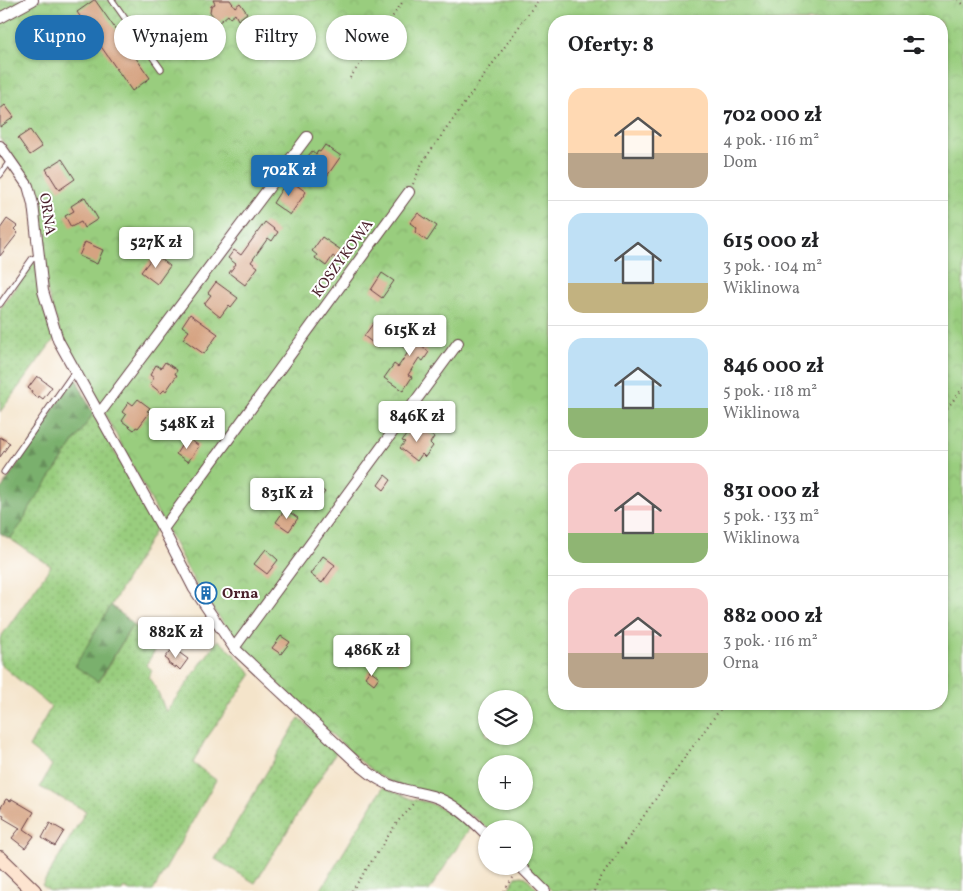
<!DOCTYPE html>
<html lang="pl">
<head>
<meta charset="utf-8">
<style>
	:root { --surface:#fff; --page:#f6f6f6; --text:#202124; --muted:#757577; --line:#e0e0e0; --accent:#1f6fb2 }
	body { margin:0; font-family:Vollkorn,serif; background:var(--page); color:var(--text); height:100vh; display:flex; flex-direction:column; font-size:19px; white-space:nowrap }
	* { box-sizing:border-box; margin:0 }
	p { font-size:16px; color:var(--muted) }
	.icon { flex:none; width:28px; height:28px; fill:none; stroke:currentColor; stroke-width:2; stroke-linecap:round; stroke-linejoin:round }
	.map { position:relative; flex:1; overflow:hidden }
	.drawer { position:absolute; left:548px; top:15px; width:400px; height:695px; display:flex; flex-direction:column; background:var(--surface); border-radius:20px; box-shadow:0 1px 4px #0004 }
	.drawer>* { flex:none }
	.top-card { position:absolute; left:15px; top:15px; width:458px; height:45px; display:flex; gap:10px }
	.tools { position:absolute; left:478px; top:690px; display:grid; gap:10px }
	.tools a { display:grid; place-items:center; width:55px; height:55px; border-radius:50%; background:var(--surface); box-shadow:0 1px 4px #0004; font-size:25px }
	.price { position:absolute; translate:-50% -42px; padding:0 11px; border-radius:5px; background:#fff; color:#222; font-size:16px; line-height:32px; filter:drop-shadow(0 1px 2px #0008) }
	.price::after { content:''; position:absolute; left:50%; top:30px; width:15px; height:11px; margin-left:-8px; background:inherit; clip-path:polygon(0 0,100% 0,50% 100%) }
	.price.active { background:var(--accent); color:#fff }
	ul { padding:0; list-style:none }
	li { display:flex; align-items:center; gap:15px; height:125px; padding:0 20px }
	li+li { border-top:1px solid var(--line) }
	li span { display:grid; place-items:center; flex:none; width:140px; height:100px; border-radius:15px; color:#555 }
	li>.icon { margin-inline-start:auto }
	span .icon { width:60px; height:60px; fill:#fffc; stroke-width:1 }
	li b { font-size:21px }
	h2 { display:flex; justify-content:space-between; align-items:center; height:60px; padding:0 20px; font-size:21px }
	.chip { padding:0 18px; border-radius:22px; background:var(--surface); box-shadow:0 1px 4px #0004; font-size:18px; line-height:45px }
	.chip.active { background:var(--accent); color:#fff }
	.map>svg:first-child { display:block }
	.grass { fill:url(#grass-dots); stroke:#727654 }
	.forest { fill:url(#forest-firs); stroke:#62684c }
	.park { fill:url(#park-crowns); stroke:#727654; fill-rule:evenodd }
	.building { fill:#d5a381 }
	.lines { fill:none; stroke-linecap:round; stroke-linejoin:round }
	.lane-casing { stroke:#643d43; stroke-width:7 }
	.street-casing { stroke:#643d43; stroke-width:12 }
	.secondary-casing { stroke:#643d43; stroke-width:16 }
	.path { stroke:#643d43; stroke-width:2; stroke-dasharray:1 4; stroke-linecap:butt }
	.lane { stroke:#fff; stroke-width:5 }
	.street { stroke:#fff; stroke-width:10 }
	.secondary { stroke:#fde4d0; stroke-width:14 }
	.labels { text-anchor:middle; stroke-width:4; stroke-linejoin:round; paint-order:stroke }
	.street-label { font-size:15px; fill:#4a1f2b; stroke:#fff }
	.poi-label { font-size:15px; font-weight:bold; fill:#4a1f2b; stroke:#fff; text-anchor:start }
</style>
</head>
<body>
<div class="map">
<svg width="963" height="891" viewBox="0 0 963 891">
	<defs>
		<pattern id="grass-dots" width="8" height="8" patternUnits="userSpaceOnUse" patternTransform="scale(1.25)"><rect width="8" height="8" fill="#99cd7e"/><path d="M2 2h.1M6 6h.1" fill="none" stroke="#85b06d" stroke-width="1.8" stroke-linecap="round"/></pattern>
		<pattern id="forest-firs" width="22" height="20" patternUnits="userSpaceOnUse" patternTransform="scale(1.25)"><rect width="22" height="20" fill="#7ab06d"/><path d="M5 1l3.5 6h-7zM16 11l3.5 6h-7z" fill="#668f5a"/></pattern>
		<pattern id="park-crowns" width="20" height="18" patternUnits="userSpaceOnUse" patternTransform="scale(1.25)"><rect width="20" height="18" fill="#99cd7e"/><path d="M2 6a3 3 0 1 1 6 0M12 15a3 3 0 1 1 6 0" fill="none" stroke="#85b06d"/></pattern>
	</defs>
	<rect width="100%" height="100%" fill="#fff"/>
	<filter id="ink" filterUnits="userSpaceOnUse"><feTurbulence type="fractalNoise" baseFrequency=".02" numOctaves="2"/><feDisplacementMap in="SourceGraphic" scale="10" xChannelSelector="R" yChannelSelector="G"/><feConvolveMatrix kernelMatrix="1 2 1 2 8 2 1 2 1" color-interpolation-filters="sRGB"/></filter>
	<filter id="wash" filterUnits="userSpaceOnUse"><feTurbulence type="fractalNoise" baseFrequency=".0096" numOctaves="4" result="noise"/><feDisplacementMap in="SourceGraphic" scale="20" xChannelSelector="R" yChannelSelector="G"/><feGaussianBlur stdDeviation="1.12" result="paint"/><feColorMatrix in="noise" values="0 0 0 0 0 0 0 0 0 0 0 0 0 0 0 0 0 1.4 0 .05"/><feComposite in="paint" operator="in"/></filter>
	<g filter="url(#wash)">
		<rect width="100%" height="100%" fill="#f4e4ca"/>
		<g class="grass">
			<path d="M 36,262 C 39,288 42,314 55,338 L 0,412 L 0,309 L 33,263 Z"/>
			<polygon points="93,414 157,527 76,666 99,682 133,624 156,649 146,665 152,670 149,677 158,692 166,712 218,640 232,652 252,674 204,742 193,763 216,780 153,891 130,891 124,888 122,891 49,891 42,885 86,811 40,787 52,765 29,747 51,707 0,664 0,638 51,566 10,539 22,523 28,510"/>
			<polygon points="299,718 337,751 255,883 215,859"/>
			<polygon points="383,787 411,799 427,802 439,807 456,816 471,826 429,891 320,891"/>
			<polygon points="522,876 526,877 539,891 507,891 516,877"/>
		</g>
		<g class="forest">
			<polygon points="75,376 93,414 28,510 22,523 10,539 0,533 0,491"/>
			<polygon points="111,605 133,624 98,682 75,666"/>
		</g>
		<path class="park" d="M 0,0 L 963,0 L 963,891 L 552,891 L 524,864 L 524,829 L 487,829 L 476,818 L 389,781 L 378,775 L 357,758 L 248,656 L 199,590 L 82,371 L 60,332 L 47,291 L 36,194 L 31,180 L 0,138 ZM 554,21 L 941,21 L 941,704 L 554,704 ZM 486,699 L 524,699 L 524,736 L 486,736 ZM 486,764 L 524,764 L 524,801 L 486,801 Z"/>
		<g id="blocks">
			<g class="building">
				<polygon points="94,0 95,0 150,78 132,91 77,12"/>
				<polygon points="213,0 230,0 235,7 240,3 247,13 238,20 235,14 230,18 228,15 218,23 210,12 211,6 215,4"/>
				<polygon points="196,38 201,45 194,51 189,44"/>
				<polygon points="5,105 14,117 0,127 0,109"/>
				<polygon points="30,130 42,147 30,155 18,138"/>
				<polygon points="325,145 341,156 327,176 305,160 312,151 316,154 318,151 320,152"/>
				<polygon points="62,159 75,179 59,190 46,169"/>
				<polygon points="288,179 306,192 290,215 273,203"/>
				<polygon points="85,197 98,219 84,228 81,222 71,227 65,216 74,211 71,206"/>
				<polygon points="418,213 437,226 427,241 415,232 417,228 410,223"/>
				<polygon points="7,219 17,226 14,229 18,233 0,256 0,229"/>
				<polygon points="265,222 278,232 272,241 268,238 251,262 258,267 245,285 229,273 236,264 228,258 234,250 241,255"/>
				<polygon points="322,237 344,252 338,260 333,256 326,266 315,258 317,255 312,251"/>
				<polygon points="85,242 103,250 97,264 79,256"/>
				<polygon points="155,254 170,266 157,284 141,272"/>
				<polygon points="382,273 394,281 382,298 371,290"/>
				<polygon points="216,282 238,298 231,307 229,305 220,317 204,304 211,295 208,293"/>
				<polygon points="190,314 218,334 204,354 183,339 189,331 182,326"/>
				<polygon points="375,321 389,332 378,347 364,336"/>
				<polygon points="423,322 434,330 422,347 429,352 423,361 419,358 408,375 412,377 403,391 384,378 394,364 398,367 409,351 399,344 405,335 411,339"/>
				<polygon points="165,362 177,370 175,374 177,375 166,391 164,390 161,393 150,384 154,378 150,375 156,365 161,368"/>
				<polygon points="37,376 52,387 43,399 39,396 38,398 31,393 32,391 28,388"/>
				<polygon points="138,399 150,408 147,411 150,412 138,428 136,427 134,430 122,421 126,415 122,412 129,402 133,405"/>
				<polygon points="167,418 178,426 173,432 162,425"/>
				<polygon points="417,425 434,437 430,443 433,446 425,457 422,454 417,461 400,448 405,442 402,441 410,429 412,431"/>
				<polygon points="0,437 10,443 0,457"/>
				<polygon points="187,437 199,446 188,462 176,454"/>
				<polygon points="385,475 391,480 384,490 378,485"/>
				<polygon points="315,485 325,492 313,507 304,500"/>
				<polygon points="285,509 298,518 289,531 276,522"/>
				<polygon points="266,549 278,560 267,574 254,564"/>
				<polygon points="323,556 335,565 322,583 310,574"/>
				<polygon points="281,636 290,642 281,654 272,648"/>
				<polygon points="173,648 188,659 180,670 176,666 175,668 168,663 169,661 165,658"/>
				<polygon points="399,648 407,654 400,664 392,658"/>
				<polygon points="370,670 379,677 374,684 365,677"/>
				<polygon points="6,799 11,801 12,799 34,812 24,829 34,836 25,848 12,838 20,828 3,818 4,816 0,814 0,809"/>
				<polygon points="50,823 64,831 55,846 42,838"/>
			</g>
		</g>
	</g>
	<g filter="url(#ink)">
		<use href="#blocks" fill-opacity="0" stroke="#643d43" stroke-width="1"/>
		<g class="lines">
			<g class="lane-casing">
				<g id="lane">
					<polyline points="112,0 161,69"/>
					<polyline points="0,175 10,161"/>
					<polyline points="0,304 32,259 39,256"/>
					<polyline points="4,472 75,371"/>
				</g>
			</g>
			<g class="street-casing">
				<g id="street">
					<polyline points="0,18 33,0"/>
					<path d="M 0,146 L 28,186 L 33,204 L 43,291 L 58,340 L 163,529 L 194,589 L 234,648 L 358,764 C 365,769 372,776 380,780 C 396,790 415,791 432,796 C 453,802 471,819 486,834"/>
					<polyline points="99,414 307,137"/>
					<polyline points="163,529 409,192"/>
					<polyline points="234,648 458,343"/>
					<polyline points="520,866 545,891"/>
				</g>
			</g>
			<g class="secondary-casing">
				<polyline id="secondary" points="0,858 34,891"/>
			</g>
			<g class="path">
				<polyline points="958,0 963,4"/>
				<polyline points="350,78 404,0"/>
				<polyline points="413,184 422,163 538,0"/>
				<polyline points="941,416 963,388"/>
				<polyline points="352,891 398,821 407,812 415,801"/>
				<polyline points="504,891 515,875"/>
				<polyline points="594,891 600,879 677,768 724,704"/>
			</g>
			<use href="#lane" class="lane"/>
			<use href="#street" class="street"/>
			<use href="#secondary" class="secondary"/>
		</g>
	</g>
	<defs>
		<g id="building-ring" transform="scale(1.125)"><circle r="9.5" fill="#fff" stroke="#1f6fb2" stroke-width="1.5"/><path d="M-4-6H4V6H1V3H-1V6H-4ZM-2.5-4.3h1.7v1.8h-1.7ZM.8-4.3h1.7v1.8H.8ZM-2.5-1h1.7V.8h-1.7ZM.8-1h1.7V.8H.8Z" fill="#1f6fb2"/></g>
	</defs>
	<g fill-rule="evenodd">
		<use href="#building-ring" x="206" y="593"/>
	</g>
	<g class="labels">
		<g class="street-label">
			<text transform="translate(48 214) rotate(81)" y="5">ORNA</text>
			<text transform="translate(342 258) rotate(-54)" y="5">KOSZYKOWA</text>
		</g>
		<g class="poi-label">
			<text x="222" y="598">Orna</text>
		</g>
	</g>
</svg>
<div class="tools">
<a><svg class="icon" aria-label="layers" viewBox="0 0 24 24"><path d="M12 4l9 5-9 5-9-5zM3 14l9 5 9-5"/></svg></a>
<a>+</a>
<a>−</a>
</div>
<b class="price active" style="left:289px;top:197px">702K zł</b>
<b class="price" style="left:156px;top:269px">527K zł</b>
<b class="price" style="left:410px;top:357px">615K zł</b>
<b class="price" style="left:417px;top:443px">846K zł</b>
<b class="price" style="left:187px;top:450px">548K zł</b>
<b class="price" style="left:287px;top:520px">831K zł</b>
<b class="price" style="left:176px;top:659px">882K zł</b>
<b class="price" style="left:372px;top:677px">486K zł</b>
<div class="top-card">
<a class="chip active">Kupno</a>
<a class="chip">Wynajem</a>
<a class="chip">Filtry</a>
<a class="chip">Nowe</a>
</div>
<section class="drawer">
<h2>Oferty: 8<svg class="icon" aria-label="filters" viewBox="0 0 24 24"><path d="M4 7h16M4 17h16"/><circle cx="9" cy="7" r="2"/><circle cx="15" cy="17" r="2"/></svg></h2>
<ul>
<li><span style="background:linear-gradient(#ffd9b3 65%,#b9a48a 0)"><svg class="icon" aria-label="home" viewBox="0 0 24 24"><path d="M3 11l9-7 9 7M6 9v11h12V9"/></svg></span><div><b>702 000 zł</b><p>4 pok. · 116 m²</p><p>Dom</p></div></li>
<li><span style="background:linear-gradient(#bfe0f5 70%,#c2b280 0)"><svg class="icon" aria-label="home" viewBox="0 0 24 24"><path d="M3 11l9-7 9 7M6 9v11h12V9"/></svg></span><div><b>615 000 zł</b><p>3 pok. · 104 m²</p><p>Wiklinowa</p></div></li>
<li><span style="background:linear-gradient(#bfe0f5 70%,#8fb573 0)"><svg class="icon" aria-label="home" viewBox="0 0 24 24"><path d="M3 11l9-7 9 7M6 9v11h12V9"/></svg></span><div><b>846 000 zł</b><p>5 pok. · 118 m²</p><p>Wiklinowa</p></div></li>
<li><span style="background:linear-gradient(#f6c9c9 70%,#8fb573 0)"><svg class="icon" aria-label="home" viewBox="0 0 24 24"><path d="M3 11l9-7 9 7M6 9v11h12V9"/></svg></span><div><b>831 000 zł</b><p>5 pok. · 133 m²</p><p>Wiklinowa</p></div></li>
<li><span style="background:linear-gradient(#f6c9c9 65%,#b9a48a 0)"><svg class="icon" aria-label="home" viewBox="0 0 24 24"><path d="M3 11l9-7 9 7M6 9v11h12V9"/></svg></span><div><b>882 000 zł</b><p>3 pok. · 116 m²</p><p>Orna</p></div></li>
</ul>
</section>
</div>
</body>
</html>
